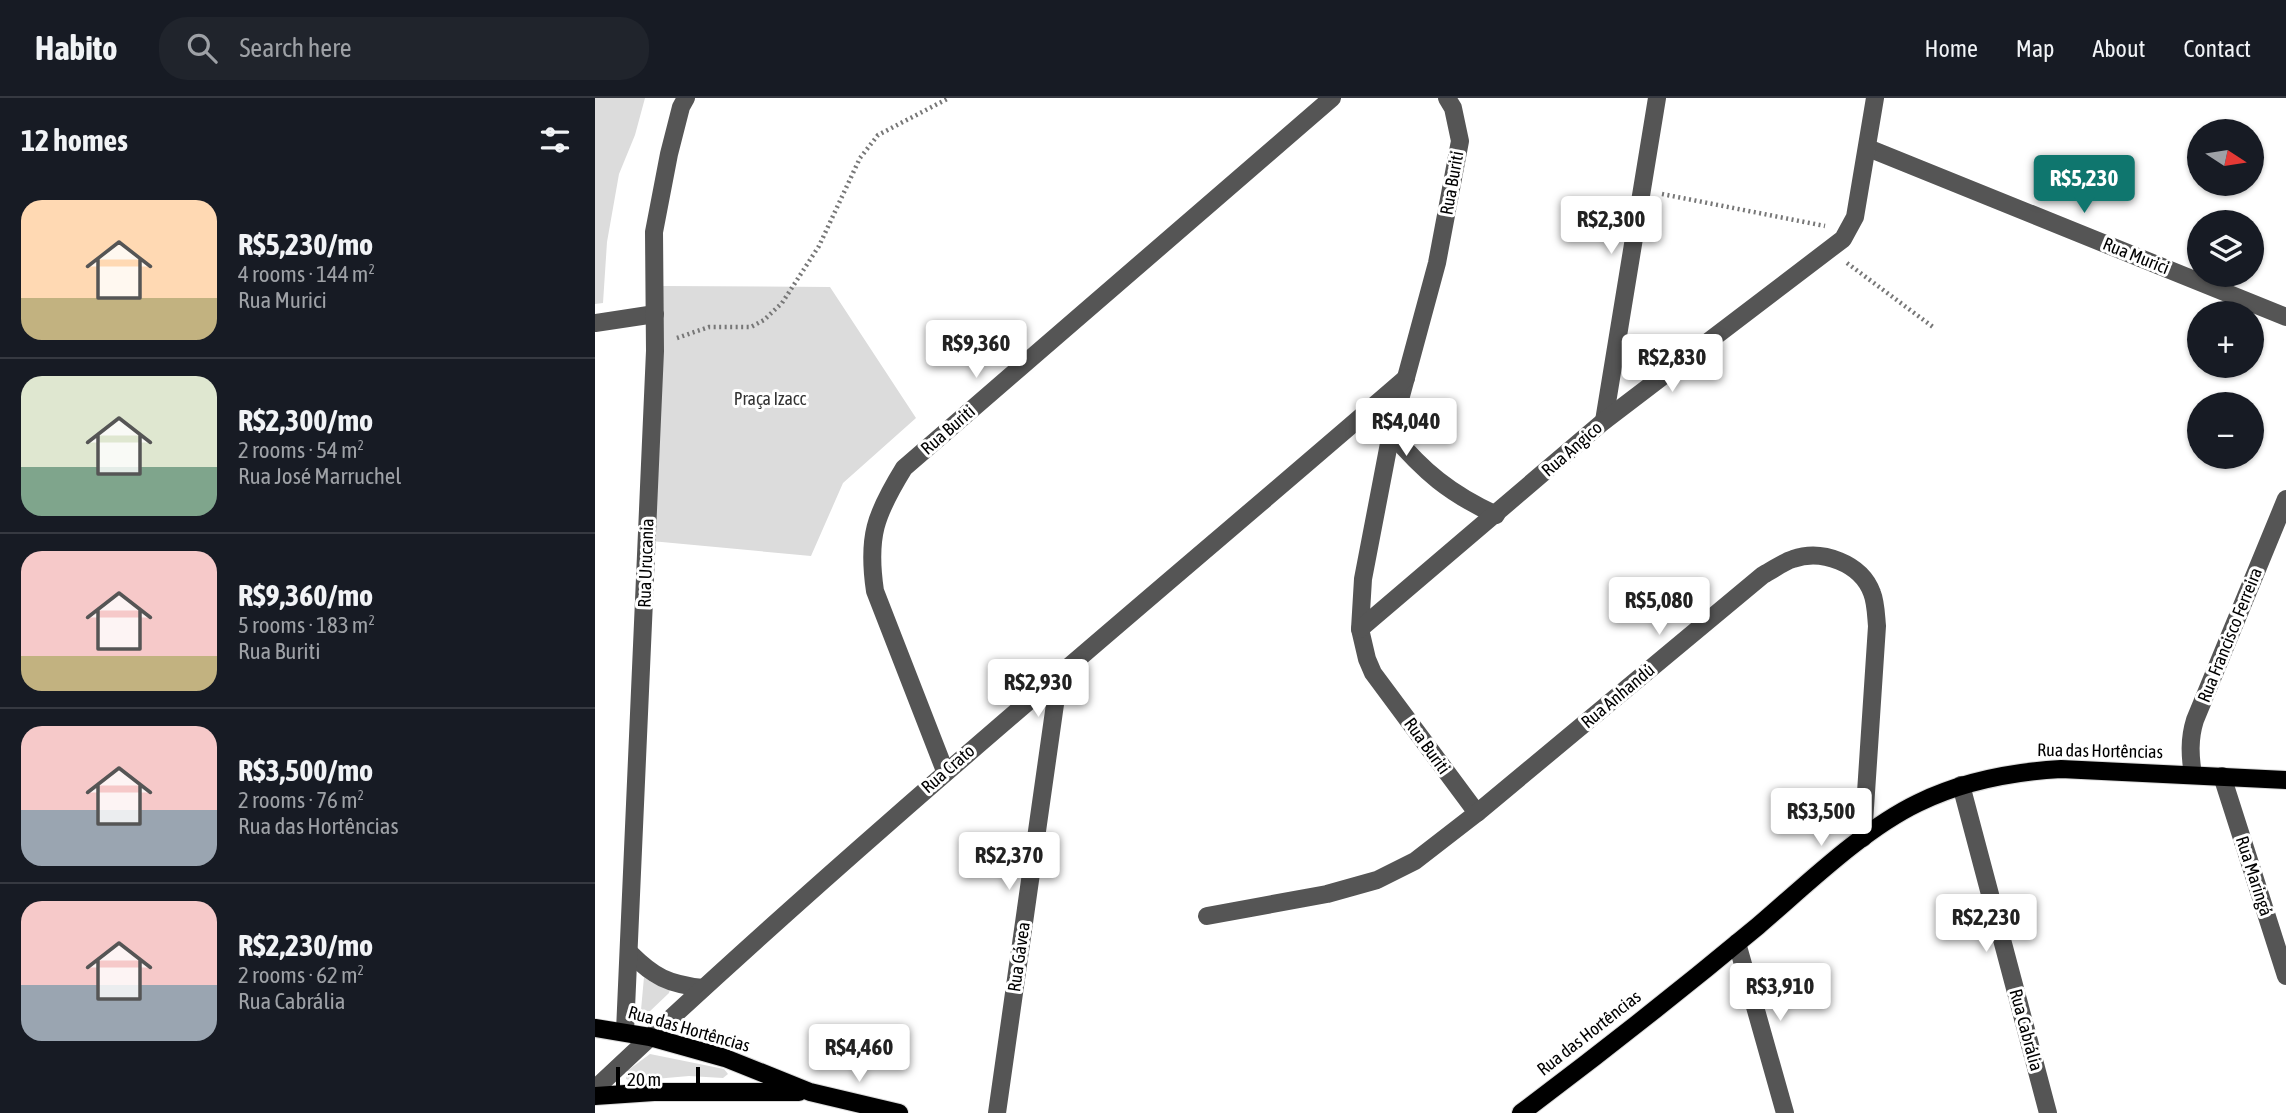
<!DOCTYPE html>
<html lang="en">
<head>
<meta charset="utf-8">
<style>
	:root { --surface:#171b24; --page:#20242c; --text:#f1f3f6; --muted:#9ea1a6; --line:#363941; --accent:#0f766e }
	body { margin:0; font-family:"Asap Condensed",sans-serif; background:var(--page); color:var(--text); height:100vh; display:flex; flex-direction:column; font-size:26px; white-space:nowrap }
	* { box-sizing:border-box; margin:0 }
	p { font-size:23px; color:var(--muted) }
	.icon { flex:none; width:38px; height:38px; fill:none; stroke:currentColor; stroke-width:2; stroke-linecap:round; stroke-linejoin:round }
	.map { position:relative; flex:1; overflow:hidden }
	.drawer { display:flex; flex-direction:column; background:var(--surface); width:595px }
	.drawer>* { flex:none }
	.needle { width:46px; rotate:102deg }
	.buttons { position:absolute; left:1592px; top:21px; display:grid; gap:14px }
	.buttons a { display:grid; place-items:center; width:77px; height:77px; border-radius:50%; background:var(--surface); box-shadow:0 2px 5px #0004; font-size:35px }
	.scale { position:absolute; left:21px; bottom:18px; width:84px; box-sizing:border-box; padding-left:7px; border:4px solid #000; border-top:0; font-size:19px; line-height:24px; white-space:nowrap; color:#000; -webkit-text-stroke:5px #fff; paint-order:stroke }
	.price { position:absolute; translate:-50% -60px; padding:0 16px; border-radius:7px; background:#fff; color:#222; font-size:23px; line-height:46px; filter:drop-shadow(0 2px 4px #0008) }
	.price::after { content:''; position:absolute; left:50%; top:42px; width:21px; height:16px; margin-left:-10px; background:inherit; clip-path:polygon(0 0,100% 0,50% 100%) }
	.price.selected { background:var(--accent); color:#fff }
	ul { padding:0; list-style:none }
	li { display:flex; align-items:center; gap:21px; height:175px; padding:0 21px }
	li+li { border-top:2px solid var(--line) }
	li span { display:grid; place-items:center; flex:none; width:196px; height:140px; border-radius:21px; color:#555 }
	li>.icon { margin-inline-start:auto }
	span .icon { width:84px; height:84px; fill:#fffc; stroke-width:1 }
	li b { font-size:30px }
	h2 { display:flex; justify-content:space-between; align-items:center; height:84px; padding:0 21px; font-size:30px }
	header { display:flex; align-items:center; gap:42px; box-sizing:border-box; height:98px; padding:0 35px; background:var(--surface); border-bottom:2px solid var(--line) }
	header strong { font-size:33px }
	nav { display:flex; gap:38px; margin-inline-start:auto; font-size:24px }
	.search { width:490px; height:63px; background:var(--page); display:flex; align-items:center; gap:18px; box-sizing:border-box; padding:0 24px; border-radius:28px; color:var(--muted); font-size:26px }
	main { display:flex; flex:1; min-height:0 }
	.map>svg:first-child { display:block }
	.green { fill:#dcdcdc }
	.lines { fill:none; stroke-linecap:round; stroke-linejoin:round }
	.major-casing { stroke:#dbdbdb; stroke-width:20 }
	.path { stroke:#777; stroke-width:4.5; stroke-dasharray:2 3.5; stroke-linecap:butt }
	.minor { stroke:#555; stroke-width:18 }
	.major { stroke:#000; stroke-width:18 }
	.labels { text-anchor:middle; stroke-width:6; stroke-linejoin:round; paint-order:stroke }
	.street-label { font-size:18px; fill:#000; stroke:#fff }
	.park-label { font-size:18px; fill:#333; stroke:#fff }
</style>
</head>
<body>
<header>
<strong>Habito</strong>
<div class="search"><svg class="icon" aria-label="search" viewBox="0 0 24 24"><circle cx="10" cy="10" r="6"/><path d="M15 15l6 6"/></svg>Search here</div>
<nav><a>Home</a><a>Map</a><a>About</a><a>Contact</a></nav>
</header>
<main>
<section class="drawer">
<h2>12 homes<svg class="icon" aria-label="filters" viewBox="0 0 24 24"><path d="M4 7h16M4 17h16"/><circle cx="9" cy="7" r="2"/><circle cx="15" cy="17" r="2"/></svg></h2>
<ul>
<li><span style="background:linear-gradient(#ffd9b3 70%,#c2b280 0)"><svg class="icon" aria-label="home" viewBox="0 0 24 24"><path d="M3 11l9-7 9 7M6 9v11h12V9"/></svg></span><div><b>R$5,230/mo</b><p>4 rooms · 144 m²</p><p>Rua Murici</p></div></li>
<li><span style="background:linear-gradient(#dfe7d0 65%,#7fa58c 0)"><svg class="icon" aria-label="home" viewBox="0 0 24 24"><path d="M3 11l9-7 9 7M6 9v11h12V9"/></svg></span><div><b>R$2,300/mo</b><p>2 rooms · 54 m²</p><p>Rua José Marruchel</p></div></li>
<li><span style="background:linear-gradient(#f6c9c9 75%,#c2b280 0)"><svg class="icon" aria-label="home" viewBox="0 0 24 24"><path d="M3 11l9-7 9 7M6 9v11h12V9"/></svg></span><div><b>R$9,360/mo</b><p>5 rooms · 183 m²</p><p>Rua Buriti</p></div></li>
<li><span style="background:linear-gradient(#f6c9c9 60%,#9aa5b1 0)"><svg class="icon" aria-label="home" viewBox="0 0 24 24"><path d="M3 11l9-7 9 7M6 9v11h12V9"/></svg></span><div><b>R$3,500/mo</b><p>2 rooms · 76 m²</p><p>Rua das Hortências</p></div></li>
<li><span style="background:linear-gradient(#f6c9c9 60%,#9aa5b1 0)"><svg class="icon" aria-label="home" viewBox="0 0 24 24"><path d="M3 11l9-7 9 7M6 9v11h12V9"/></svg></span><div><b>R$2,230/mo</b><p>2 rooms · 62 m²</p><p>Rua Cabrália</p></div></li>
</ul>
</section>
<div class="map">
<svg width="1691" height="1015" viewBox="0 0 1691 1015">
	<rect width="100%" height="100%" fill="#fff"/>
	<g class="green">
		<polygon points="0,0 50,0 40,37 24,76 12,144 8,205 0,206"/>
		<polygon points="68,188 235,189 321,320 248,385 216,458 56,443"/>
		<polygon points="49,879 56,884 75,891 74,895 53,915 49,915 46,912"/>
		<polygon points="55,956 129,971 133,976 128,980 94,978 37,983 31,981 32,973"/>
	</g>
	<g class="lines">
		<g class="major-casing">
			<g id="major">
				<polyline points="0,930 55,939 130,960 215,994 304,1015"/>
				<polyline points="0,998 59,994 204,994"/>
				<path d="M 926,1015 C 1006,955 1086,892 1163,828 C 1211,787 1267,732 1323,705 C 1368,683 1416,674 1466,671 L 1691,682"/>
			</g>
		</g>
		<g class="path">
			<polyline points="1067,96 1230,128"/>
			<polyline points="1252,165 1338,229"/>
			<polyline points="82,240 114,229 156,229 169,222 187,205 224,148 265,60 283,37 354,0"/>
		</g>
		<g class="minor">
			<polyline points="852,0 858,10 865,43 842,165 796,335 768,481 765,531 772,561 778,575 882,715"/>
			<polyline points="1273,50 1691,219"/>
			<polyline points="0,225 60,216"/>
			<polyline points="1009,323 1062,0"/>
			<path d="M 796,335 C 829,374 854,395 901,417"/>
			<polyline points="765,531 1009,323 1248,141 1260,119 1280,0"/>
			<path d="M 350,673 L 280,493 C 272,439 280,417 309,370 L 737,0"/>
			<path d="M 1598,677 C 1595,658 1594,641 1600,622 L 1691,401"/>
			<polyline points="1627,678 1691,878"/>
			<polyline points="1366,687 1453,1015"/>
			<path d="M 612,818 L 732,796 L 782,782 L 820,763 L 882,715 L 1168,477 C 1178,472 1188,464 1198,461 C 1227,451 1266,465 1277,495 C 1281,505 1281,518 1282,528 L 1268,740"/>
			<polyline points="1142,845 1190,1015"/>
			<path d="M 35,855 C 59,879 73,886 108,890"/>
			<polyline points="30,933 60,253 59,134 74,56 86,9 91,0"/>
			<path d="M 0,991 C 261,744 539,515 811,280"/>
			<polyline points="402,1015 464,578"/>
		</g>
		<use href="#major" class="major"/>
	</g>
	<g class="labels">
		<g class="street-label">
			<text transform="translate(857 85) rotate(-80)" y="6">Rua Buriti</text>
			<text transform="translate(1541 158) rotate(22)" y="6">Rua Murici</text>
			<text transform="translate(353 332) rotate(-41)" y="6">Rua Buriti</text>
			<text transform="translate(977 351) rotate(-41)" y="6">Rua Angico</text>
			<text transform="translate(51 465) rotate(-88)" y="6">Rua Urucania</text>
			<text transform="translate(1635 537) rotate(-68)" y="6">Rua Francisco Ferreira</text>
			<text transform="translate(1023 598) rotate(-40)" y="6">Rua Anhandú</text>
			<text transform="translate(832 648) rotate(54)" y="6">Rua Buriti</text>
			<text transform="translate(1505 653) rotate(1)" y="6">Rua das Hortências</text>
			<text transform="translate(353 671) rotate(-41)" y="6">Rua Crato</text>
			<text transform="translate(1659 778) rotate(72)" y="6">Rua Maringá</text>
			<text transform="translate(424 859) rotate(-82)" y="6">Rua Gávea</text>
			<text transform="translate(94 931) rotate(16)" y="6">Rua das Hortências</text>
			<text transform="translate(1431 932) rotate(75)" y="6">Rua Cabrália</text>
			<text transform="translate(994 935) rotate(-38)" y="6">Rua das Hortências</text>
		</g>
		<g class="park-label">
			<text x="175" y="307">Praça Izacc</text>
		</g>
	</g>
</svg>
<div class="buttons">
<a><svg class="needle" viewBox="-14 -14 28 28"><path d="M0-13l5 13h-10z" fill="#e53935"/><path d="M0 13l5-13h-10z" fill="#9ea1a6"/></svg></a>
<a><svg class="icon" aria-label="layers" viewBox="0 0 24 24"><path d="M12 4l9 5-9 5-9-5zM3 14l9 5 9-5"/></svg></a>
<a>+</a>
<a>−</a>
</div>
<div class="scale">20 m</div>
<b class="price selected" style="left:1489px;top:117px">R$5,230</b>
<b class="price" style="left:1016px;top:158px">R$2,300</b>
<b class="price" style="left:381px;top:282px">R$9,360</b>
<b class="price" style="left:1077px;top:296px">R$2,830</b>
<b class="price" style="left:811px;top:360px">R$4,040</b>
<b class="price" style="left:1064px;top:539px">R$5,080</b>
<b class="price" style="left:443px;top:621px">R$2,930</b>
<b class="price" style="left:1226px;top:750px">R$3,500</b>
<b class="price" style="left:414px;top:794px">R$2,370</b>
<b class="price" style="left:1391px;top:856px">R$2,230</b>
<b class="price" style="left:1185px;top:925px">R$3,910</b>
<b class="price" style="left:264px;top:986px">R$4,460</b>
</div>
</main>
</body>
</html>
